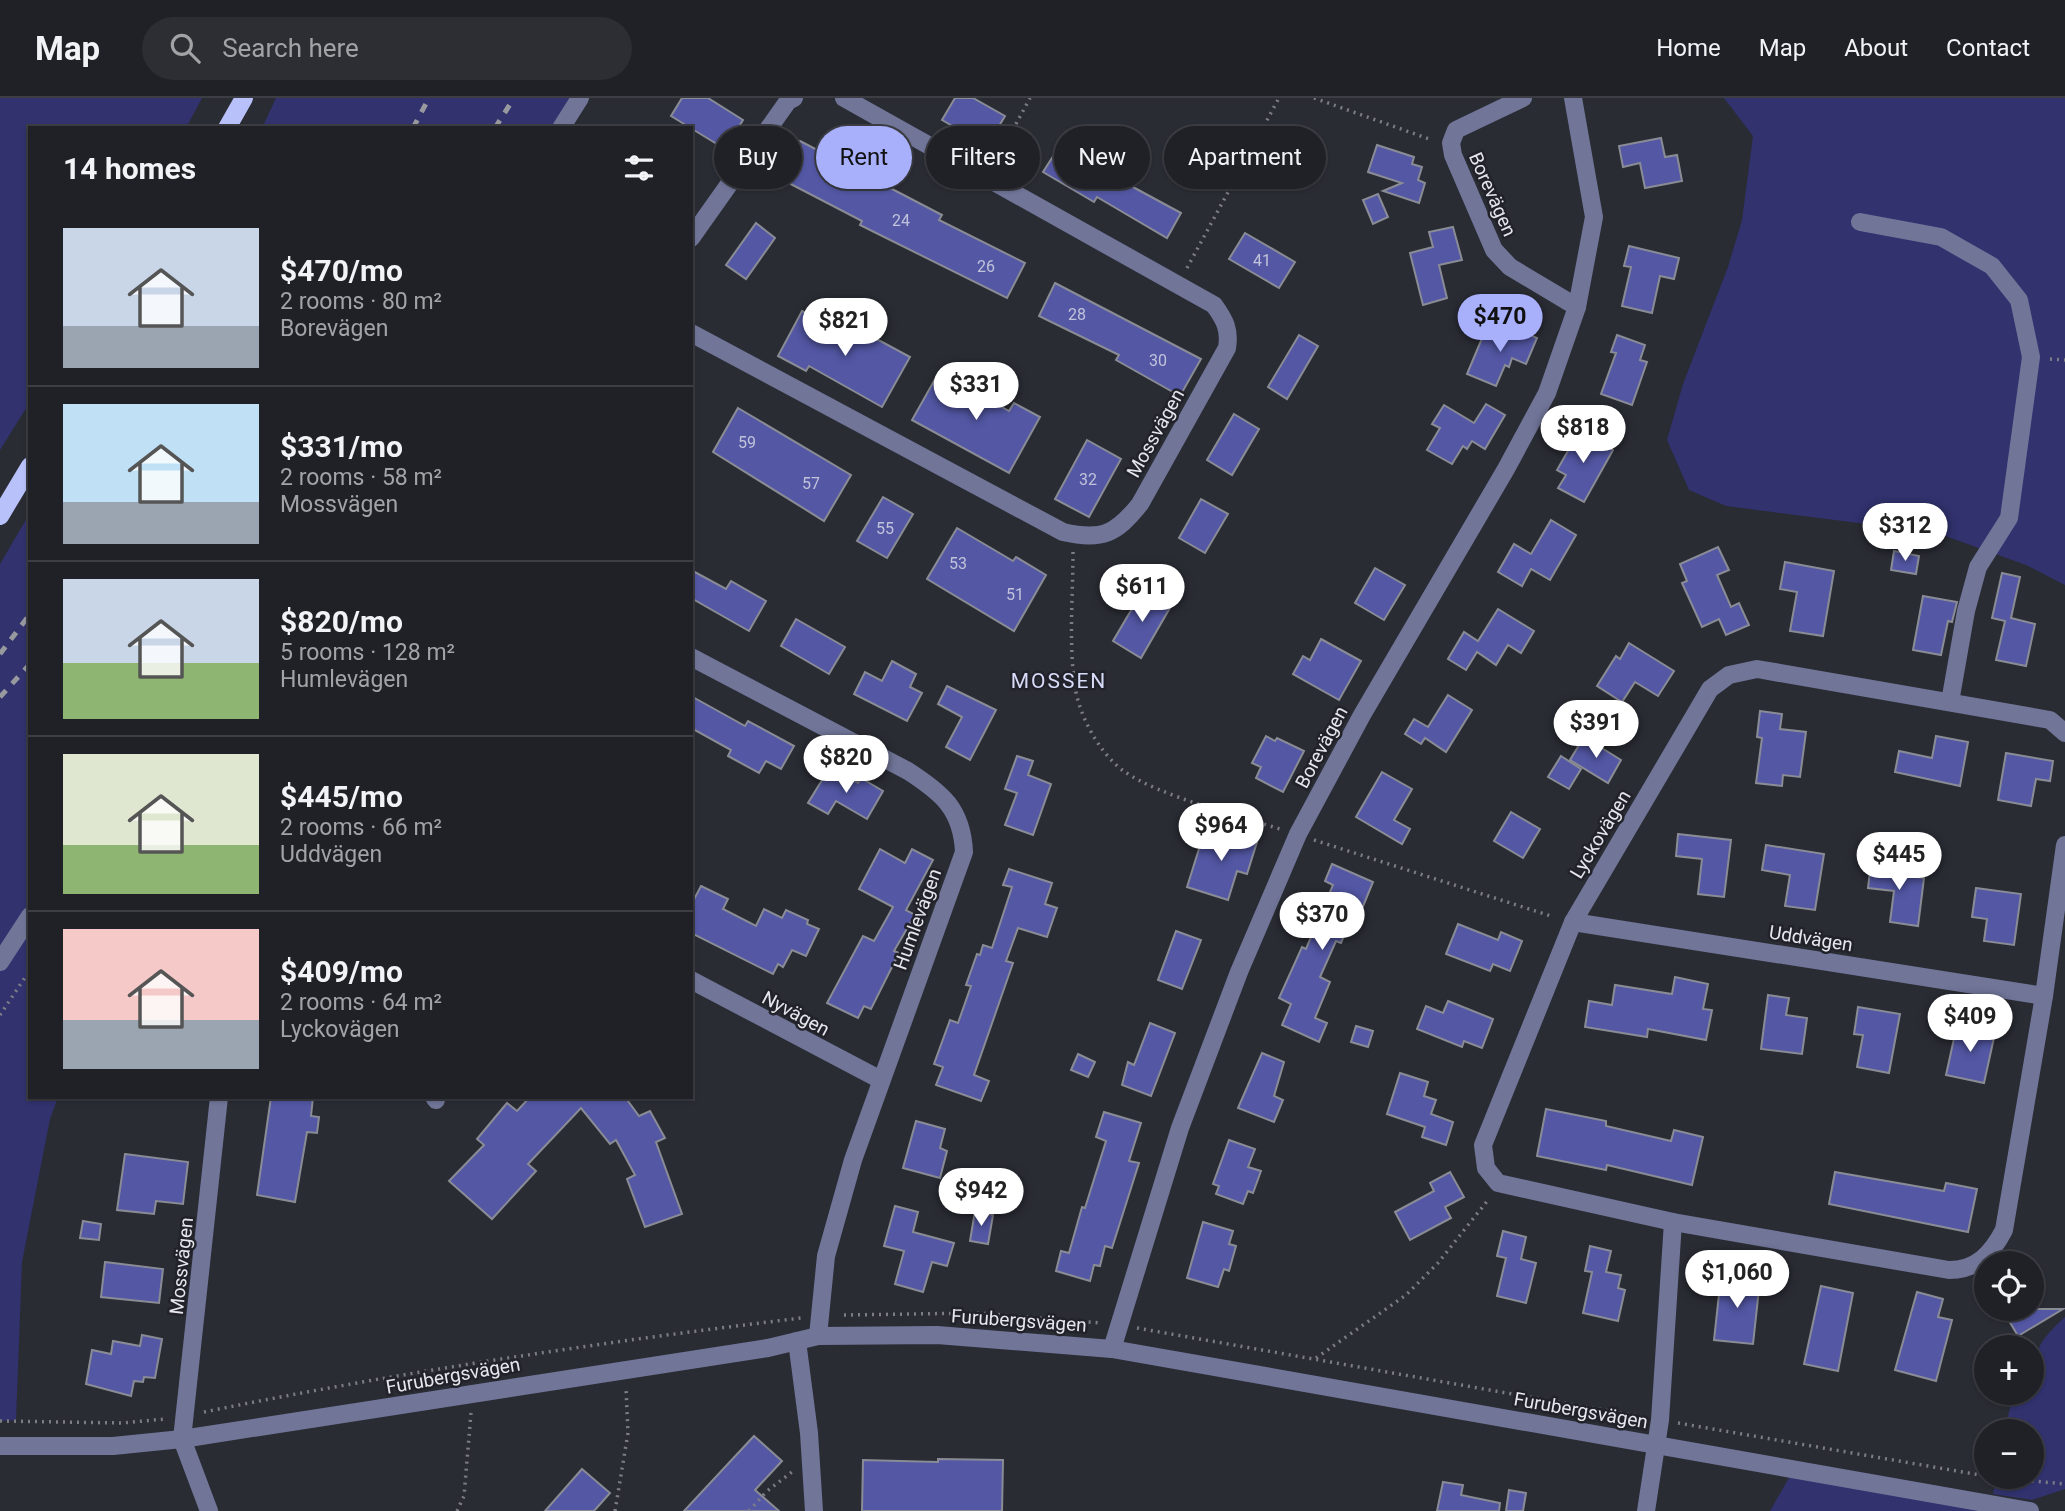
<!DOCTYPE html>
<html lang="en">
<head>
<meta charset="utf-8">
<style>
	:root { --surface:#202127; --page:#2d2e33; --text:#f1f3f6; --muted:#a2a3a7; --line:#3d3e44; --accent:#a8b0fc }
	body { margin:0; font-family:Roboto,sans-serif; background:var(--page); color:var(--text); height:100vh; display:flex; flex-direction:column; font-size:26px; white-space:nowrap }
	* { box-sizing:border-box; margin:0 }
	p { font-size:23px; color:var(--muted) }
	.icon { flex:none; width:38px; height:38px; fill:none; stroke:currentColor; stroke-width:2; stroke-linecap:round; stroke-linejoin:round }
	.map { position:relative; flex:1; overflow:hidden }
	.sheet { position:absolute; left:28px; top:28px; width:665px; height:973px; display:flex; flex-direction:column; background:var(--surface); border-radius:0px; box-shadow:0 2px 5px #0004,0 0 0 2px var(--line) }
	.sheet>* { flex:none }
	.guide { position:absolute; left:714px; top:28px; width:665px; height:63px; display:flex; gap:14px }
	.tools { position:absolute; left:1974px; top:1153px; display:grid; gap:14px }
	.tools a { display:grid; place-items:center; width:70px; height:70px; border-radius:50%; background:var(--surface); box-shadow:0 2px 5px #0004,0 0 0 2px var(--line); font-size:35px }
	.price { position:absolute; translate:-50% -60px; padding:0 16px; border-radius:24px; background:#fff; color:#222; font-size:23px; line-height:46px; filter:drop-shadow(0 2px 4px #0008) }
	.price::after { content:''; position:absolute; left:50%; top:42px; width:21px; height:16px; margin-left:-10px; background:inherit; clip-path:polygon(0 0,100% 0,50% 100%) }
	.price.selected { background:var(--accent); color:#111 }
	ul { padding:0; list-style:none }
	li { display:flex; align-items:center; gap:21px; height:175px; padding:0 35px }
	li+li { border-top:2px solid var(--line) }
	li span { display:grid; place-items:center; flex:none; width:196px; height:140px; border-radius:0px; color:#555 }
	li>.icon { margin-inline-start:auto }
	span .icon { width:84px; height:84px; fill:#fffc; stroke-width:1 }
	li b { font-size:30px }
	h2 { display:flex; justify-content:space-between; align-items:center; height:84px; padding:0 35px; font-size:30px }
	.chip { padding:0 24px; border-radius:32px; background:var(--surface); box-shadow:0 2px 5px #0004,0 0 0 2px var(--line); font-size:24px; line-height:63px }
	.chip.selected { background:var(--accent); color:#111 }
	header { display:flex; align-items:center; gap:42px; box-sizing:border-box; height:98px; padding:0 35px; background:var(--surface); border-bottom:2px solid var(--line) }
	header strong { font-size:33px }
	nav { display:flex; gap:38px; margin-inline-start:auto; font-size:24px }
	.search { width:490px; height:63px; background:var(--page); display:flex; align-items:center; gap:18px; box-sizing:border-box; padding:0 24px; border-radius:38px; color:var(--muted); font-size:26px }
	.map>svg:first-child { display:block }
	.green { fill:#31326e }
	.building { fill:#5357a4; stroke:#8a8c95; stroke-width:2 }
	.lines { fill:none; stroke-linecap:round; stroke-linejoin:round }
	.path { stroke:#7d7e85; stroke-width:3.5; stroke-dasharray:2 5; stroke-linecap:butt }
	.minor { stroke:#717699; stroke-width:18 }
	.major { stroke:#b9c1fb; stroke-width:18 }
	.rail { stroke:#98999f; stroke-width:5; stroke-dasharray:9 9; stroke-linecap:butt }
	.labels { text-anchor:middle; stroke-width:5; stroke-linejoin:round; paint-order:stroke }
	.number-label { font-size:16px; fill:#c1c3da }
	.street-label { font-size:19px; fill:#e6e7ec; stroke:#21222a }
	.neighbourhood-label { font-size:21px; letter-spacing:2px; fill:#d7dbf8; stroke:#21222a }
</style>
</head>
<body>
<header>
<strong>Map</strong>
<div class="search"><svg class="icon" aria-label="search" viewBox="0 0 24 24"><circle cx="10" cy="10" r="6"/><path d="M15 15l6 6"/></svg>Search here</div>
<nav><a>Home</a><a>Map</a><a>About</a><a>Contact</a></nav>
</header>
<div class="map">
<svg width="2065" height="1413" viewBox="0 0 2065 1413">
	<rect width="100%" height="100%" fill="#2a2c34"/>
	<g class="green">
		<polygon points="0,0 202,0 186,30 30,30 30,304 0,352"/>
		<polygon points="276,0 579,0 560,30 262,30"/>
		<polygon points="1724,0 2065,0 2065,487 2026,467 1937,435 1726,408 1689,392 1667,342 1683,286 1728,169 1742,122 1753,38"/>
		<polygon points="30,415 30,999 58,999 50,1021 22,1164 16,1322 0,1323 0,466"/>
		<path d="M 2065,1219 L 2065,1391 L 2032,1402 L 1993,1396 L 1996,1379 L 2032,1379 L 2032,1334 L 2004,1333 L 2014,1295 L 2032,1295 C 2032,1257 2036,1245 2065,1219 Z"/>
		<polygon points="1794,1371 2025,1410 2041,1413 1770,1413"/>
	</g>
	<g class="building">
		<polygon points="682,0 708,0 743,22 725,51 671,18"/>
		<polygon points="955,0 973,0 1005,18 987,48 942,22"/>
		<polygon points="1661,40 1665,59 1677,57 1682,83 1645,90 1640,65 1623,69 1619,48"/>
		<polygon points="800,43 942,117 939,122 1025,165 1007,200 860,127 862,123 781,81"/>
		<polygon points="1377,47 1414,59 1412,66 1422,69 1418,82 1425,85 1419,105 1383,93 1402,85 1368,74"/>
		<polygon points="1059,49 1181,115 1167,140 1097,99 1094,104 1043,74"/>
		<polygon points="1378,96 1388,119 1373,126 1363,102"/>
		<polygon points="756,125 775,140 746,181 726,167"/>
		<polygon points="1453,129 1462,162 1439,167 1447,200 1423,207 1410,155 1433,149 1429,134"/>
		<polygon points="1245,135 1295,164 1279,190 1229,161"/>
		<polygon points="1629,148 1679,160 1674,181 1660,178 1652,215 1622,208 1631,169 1624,168"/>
		<polygon points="1055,185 1201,261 1180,298 1116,262 1119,257 1039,218"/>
		<polygon points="802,213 857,243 862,233 910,259 882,309 809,268 806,273 778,258"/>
		<polygon points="1492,228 1514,237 1516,231 1537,240 1526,266 1512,260 1509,269 1505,267 1496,288 1467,276 1483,238 1488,239"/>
		<polygon points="1299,237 1318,248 1287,301 1268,289"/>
		<polygon points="1617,237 1645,247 1640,262 1647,264 1632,307 1601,296 1616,255 1611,254"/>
		<polygon points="939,274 1009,313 1014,305 1040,319 1009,375 912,322"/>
		<polygon points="1486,306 1505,317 1485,351 1472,343 1467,351 1463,348 1452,366 1427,352 1440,330 1432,326 1444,307 1474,325"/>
		<polygon points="738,310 851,377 824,423 713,354"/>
		<polygon points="1234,316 1259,331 1232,377 1207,362"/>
		<polygon points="1580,332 1613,352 1584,404 1558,390 1566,377 1557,372"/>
		<polygon points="1087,342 1121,361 1089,419 1055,401"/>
		<polygon points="883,399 913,416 887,460 857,443"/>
		<polygon points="1201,401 1228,416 1205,455 1179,440"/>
		<polygon points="1551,422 1576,437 1550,482 1531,471 1522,488 1498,474 1514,446 1531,456"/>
		<polygon points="957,430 1013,463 1016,459 1046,477 1014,533 927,481"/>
		<polygon points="1718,449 1729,472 1717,477 1731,509 1739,505 1749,527 1726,537 1719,521 1702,529 1682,485 1687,483 1680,466"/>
		<polygon points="1894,453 1919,458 1916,476 1891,472"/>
		<polygon points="1785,464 1834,473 1823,538 1790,533 1797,494 1780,491"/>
		<polygon points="1375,470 1405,487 1384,522 1355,505"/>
		<polygon points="691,472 726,491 731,483 766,503 749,533 691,500"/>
		<polygon points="2002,475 2020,479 2011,520 2035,526 2026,568 1996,562 2005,523 1992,520"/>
		<polygon points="1143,492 1171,508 1141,560 1113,543"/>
		<polygon points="1923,498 1957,504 1952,524 1948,523 1941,557 1913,552"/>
		<polygon points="1498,511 1534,533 1521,555 1508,547 1496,567 1477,554 1466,572 1448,561 1464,534 1478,543"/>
		<polygon points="796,521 845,549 829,576 781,548"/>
		<polygon points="1321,541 1361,563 1339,602 1293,576 1303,558 1310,562"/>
		<polygon points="1629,545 1674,573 1658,598 1635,584 1622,604 1597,588 1616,558 1620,561"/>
		<polygon points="892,563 916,576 910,589 922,595 907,623 854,596 865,574 882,583"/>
		<polygon points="947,588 996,612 970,662 946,649 962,619 938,606"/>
		<polygon points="1448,597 1472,612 1446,654 1425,640 1421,646 1405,636 1414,621 1428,629"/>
		<polygon points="691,598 745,628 748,623 794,648 781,671 766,663 759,675 728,658 731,652 691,630"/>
		<polygon points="1760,613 1782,616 1780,631 1806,634 1800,679 1783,677 1782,688 1756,685 1762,640 1757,639"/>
		<polygon points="1266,638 1275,643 1277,640 1304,653 1283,694 1256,680 1261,669 1252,665"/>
		<polygon points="1936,638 1968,644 1960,688 1895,674 1899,653 1932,660"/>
		<polygon points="1584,639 1621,662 1608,685 1570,662"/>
		<polygon points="2006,655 2053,663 2050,683 2036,681 2031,708 1998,702"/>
		<polygon points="1017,658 1033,663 1028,677 1051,686 1033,737 1005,727 1017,695 1005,691"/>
		<polygon points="1561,658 1581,671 1569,691 1548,679"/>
		<polygon points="827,674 836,678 838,674 858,685 861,680 883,693 867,721 836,703 828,716 808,705"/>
		<polygon points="1382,674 1412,691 1394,722 1410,731 1402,746 1356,719"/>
		<polygon points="1511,714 1540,731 1523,760 1494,743"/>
		<polygon points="1231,732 1258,741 1247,776 1237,773 1228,802 1187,789 1204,735 1228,742"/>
		<polygon points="1678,736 1731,742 1724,799 1698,796 1702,761 1676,758"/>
		<polygon points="1766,747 1824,756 1815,812 1785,808 1790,777 1762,772"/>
		<polygon points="880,751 905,765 912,751 933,762 906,812 915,817 894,853 899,855 871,911 864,908 858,920 827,905 863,838 874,843 893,809 859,791"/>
		<polygon points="1871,764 1902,768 1901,777 1924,780 1918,828 1890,824 1894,793 1868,790"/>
		<polygon points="1332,766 1373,784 1357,823 1351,821 1341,845 1336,843 1320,879 1330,884 1315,920 1327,925 1319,944 1282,927 1291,906 1279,900 1302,849 1306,851 1333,787 1325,783"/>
		<polygon points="1009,771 1052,785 1045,806 1057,810 1047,839 1018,830 1006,863 1013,865 974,977 989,983 981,1003 936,987 943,969 934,966 950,922 958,925 971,888 966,887 977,856 980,857 983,847 992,850 1012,789 1003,787"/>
		<polygon points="701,788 728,801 723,811 756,828 764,811 782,820 786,812 808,822 807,826 819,831 806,858 792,852 783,869 778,866 773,876 691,835 691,807"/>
		<polygon points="1976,790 2021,796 2014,847 1984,843 1987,821 1972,819"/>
		<polygon points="1458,826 1498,842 1501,834 1522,843 1510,873 1493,866 1490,873 1446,856"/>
		<polygon points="1176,833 1201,842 1182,891 1158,882"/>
		<polygon points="1675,879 1708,886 1703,911 1712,912 1706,942 1648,931 1647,939 1585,929 1589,903 1612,907 1615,887 1672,896"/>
		<polygon points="1768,897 1789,900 1786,917 1807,920 1802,956 1761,951"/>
		<polygon points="1448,903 1493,921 1482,950 1464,943 1462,949 1417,931 1426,908 1443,915"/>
		<polygon points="1858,909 1900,916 1889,975 1857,969 1863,937 1854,936"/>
		<polygon points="1150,925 1175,935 1151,998 1122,987 1128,964 1134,967"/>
		<polygon points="1957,927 1995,935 1984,985 1946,977"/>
		<polygon points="1356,928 1373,933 1368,949 1351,944"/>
		<polygon points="1262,955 1284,964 1274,998 1283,1002 1274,1024 1238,1010"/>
		<polygon points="1078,956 1095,964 1088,979 1071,972"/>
		<polygon points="1400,975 1428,984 1424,998 1436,1002 1431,1016 1453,1024 1446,1047 1422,1039 1425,1029 1387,1016"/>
		<polygon points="271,999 313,999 311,1018 319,1019 317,1035 307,1034 295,1104 257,1097"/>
		<polygon points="530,999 625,999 639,1018 650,1013 665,1040 656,1044 682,1116 645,1129 627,1081 635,1077 616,1042 610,1046 581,1010 528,1066 536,1073 492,1121 449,1083 484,1047 477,1041 507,1005 517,1013"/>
		<polygon points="1546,1011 1606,1023 1606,1028 1671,1043 1674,1032 1703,1039 1692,1087 1607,1067 1606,1072 1537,1058"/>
		<polygon points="1104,1014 1141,1025 1129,1063 1139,1065 1112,1150 1105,1148 1100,1168 1094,1167 1090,1183 1056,1173 1061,1153 1069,1155 1082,1109 1085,1110 1106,1043 1096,1039"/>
		<polygon points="916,1023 945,1031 940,1050 947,1053 940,1080 903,1070"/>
		<polygon points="1229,1042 1255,1051 1248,1069 1261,1073 1253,1095 1248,1093 1243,1106 1216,1096 1219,1088 1213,1086"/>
		<polygon points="125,1056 188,1064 183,1106 156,1103 154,1116 117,1112"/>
		<polygon points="1450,1074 1464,1099 1445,1109 1451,1120 1410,1142 1395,1114 1434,1093 1430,1085"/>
		<polygon points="1835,1074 1944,1093 1946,1085 1977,1091 1968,1134 1829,1106"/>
		<polygon points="895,1108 918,1114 913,1134 954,1145 947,1168 932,1164 923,1194 895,1186 904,1153 884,1148"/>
		<polygon points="975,1113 993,1117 988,1146 970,1143"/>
		<polygon points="83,1123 101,1126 99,1142 80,1140"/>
		<polygon points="1203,1124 1233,1133 1229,1146 1236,1148 1229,1173 1224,1171 1218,1189 1187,1180"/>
		<polygon points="1503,1133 1526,1139 1521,1161 1536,1165 1526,1205 1497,1198 1506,1160 1497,1158"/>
		<polygon points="1590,1148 1611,1153 1606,1174 1621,1177 1618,1190 1625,1192 1618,1223 1583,1215 1592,1174 1585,1173"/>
		<polygon points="105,1164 163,1171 159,1205 101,1199"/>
		<polygon points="1721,1178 1755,1181 1754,1191 1759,1191 1753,1246 1714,1242"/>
		<polygon points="1821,1188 1853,1195 1838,1273 1804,1266"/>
		<polygon points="1917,1194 1943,1201 1938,1219 1952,1222 1936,1283 1895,1272"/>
		<polygon points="2002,1211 2063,1211 2018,1238"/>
		<polygon points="142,1237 162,1241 155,1280 144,1279 143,1284 134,1283 131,1298 86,1286 92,1252 111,1256 113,1243 140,1248"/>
		<polygon points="754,1338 782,1363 755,1392 779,1413 684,1413"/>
		<polygon points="938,1361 1003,1362 1002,1413 862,1413 863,1362 938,1364"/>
		<polygon points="582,1371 610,1395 594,1413 545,1413"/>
		<polygon points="1443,1384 1463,1387 1461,1397 1500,1405 1499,1413 1437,1413"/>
		<polygon points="1509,1392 1526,1395 1523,1413 1506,1413"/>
	</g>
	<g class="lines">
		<g class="path">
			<polyline points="1314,0 1432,42"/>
			<polyline points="996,63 1030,0"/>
			<polyline points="1187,170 1279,0"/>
			<polyline points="2050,261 2065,262"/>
			<path d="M 1073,454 C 1073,496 1069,540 1074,582 C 1077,614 1098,655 1125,674 C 1160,698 1238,718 1280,731"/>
			<polyline points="1314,742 1554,819"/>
			<polyline points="0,917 30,872"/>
			<polyline points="844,1217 979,1215 1101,1225"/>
			<polyline points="1137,1230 1643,1319"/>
			<polyline points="1316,1260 1406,1197 1438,1165 1488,1102"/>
			<path d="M 204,1314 C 401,1274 601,1244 801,1220"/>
			<polyline points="0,1323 122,1325 165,1321"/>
			<polyline points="1678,1325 1986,1378"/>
			<polyline points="1990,1379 2065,1386"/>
			<polyline points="457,1413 464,1398 471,1315"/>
			<polyline points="615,1413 628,1335 626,1290"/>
			<polyline points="749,1413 766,1394 793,1373"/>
		</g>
		<g class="minor">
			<polyline points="1523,0 1456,32 1451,45 1453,57 1494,152 1510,169 1577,209"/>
			<polyline points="561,30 580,0"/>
			<polyline points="1860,124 1941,139 1992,168 2019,202 2031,259 2009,420 1978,469 1966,513 1950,604"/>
			<polyline points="691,140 788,3 794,0"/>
			<path d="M 691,235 L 1063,434 C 1102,443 1116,436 1140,406 L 1227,250 C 1230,232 1225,222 1214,207 L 844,0"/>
			<path d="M 691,559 L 908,673 C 942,695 962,711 964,754 L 853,1062 L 826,1158 L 818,1238"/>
			<path d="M 2065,635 L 2050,622 L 1757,571 L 1729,577 L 1710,591 L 1573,824 L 1483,1047 L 1486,1070 L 1498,1085 L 1673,1124 L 1949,1172 C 1977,1172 1992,1155 2004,1132 L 2044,898 L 2065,747"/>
			<polyline points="1573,824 2044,898"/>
			<polyline points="0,864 30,818"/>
			<polyline points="691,882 881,982"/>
			<polyline points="434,999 436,1002"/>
			<polyline points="797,1243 809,1335 814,1413"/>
			<polyline points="1112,1251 1180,1030 1239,874 1298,736 1362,617 1506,371 1547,295 1577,209 1594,119 1573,0"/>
			<polyline points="0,1348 113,1348 182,1341 768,1250 818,1238 937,1237 1112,1251 2030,1413"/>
			<polyline points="209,1413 182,1341 219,999"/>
			<polyline points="1646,1413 1660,1322 1673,1124"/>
		</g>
		<g class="major">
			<polyline points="227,30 244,0"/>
			<polyline points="0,418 30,368"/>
		</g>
		<g class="rail">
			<polyline points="413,30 429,0"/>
			<polyline points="495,30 514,0"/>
			<polyline points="0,556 30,516"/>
			<polyline points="0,599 30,566"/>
		</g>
	</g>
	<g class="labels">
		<g class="number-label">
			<text x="901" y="128">24</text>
			<text x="1262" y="168">41</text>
			<text x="986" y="174">26</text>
			<text x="1077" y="222">28</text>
			<text x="1158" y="268">30</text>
			<text x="747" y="350">59</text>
			<text x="1088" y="387">32</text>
			<text x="811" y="391">57</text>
			<text x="885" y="436">55</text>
			<text x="958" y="471">53</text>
			<text x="1015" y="502">51</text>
		</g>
		<g class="street-label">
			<text transform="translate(1493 96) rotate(66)" y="7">Borevägen</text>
			<text transform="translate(1155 335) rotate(-61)" y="7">Mossvägen</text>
			<text transform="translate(1321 649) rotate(-62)" y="7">Borevägen</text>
			<text transform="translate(1600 736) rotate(-59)" y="7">Lyckovägen</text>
			<text transform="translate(917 821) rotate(-70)" y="7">Humlevägen</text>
			<text transform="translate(1811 840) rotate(9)" y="7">Uddvägen</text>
			<text transform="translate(796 915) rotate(28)" y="7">Nyvägen</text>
			<text transform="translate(181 1168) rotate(-84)" y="7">Mossvägen</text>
			<text transform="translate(1019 1222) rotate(4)" y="7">Furubergsvägen</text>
			<text transform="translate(453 1277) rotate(-10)" y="7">Furubergsvägen</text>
			<text transform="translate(1581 1312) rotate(10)" y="7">Furubergsvägen</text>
		</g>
		<g class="neighbourhood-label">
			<text x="1059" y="590">MOSSEN</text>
		</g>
	</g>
</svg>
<div class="tools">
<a><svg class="icon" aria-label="locate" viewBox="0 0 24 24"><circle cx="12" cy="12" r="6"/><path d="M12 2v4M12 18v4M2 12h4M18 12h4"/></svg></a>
<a>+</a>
<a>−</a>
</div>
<b class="price selected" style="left:1500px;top:256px">$470</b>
<b class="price" style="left:845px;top:260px">$821</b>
<b class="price" style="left:976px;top:324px">$331</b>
<b class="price" style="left:1583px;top:367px">$818</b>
<b class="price" style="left:1905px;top:465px">$312</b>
<b class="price" style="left:1142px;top:526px">$611</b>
<b class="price" style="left:1596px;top:662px">$391</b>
<b class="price" style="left:846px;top:697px">$820</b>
<b class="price" style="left:1221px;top:765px">$964</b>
<b class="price" style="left:1899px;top:794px">$445</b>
<b class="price" style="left:1322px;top:854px">$370</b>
<b class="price" style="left:1970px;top:956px">$409</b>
<b class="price" style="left:981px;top:1130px">$942</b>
<b class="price" style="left:1737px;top:1212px">$1,060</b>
<div class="guide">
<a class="chip">Buy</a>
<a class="chip selected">Rent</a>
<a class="chip">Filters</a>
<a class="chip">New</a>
<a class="chip">Apartment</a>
</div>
<section class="sheet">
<h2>14 homes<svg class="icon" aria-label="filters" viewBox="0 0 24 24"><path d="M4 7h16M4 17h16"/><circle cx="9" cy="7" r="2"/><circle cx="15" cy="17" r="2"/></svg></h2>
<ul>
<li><span style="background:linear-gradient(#c9d6e8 70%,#9aa5b1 0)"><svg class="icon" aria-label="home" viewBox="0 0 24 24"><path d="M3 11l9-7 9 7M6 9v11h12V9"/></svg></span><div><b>$470/mo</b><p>2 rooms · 80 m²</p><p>Borevägen</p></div></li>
<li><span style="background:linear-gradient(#bfe0f5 70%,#9aa5b1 0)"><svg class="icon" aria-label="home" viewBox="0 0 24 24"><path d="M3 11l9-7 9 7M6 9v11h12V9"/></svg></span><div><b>$331/mo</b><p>2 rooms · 58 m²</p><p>Mossvägen</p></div></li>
<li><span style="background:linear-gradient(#c9d6e8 60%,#8fb573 0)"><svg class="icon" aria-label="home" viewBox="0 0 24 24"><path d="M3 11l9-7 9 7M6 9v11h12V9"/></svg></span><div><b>$820/mo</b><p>5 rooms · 128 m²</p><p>Humlevägen</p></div></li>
<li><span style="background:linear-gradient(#dfe7d0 65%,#8fb573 0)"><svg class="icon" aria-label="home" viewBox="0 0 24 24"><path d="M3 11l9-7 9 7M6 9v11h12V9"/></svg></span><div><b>$445/mo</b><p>2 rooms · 66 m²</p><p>Uddvägen</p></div></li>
<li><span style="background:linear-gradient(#f6c9c9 65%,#9aa5b1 0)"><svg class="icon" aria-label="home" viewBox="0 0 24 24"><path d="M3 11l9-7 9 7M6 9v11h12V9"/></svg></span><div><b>$409/mo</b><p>2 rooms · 64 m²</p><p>Lyckovägen</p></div></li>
</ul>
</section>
</div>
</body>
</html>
